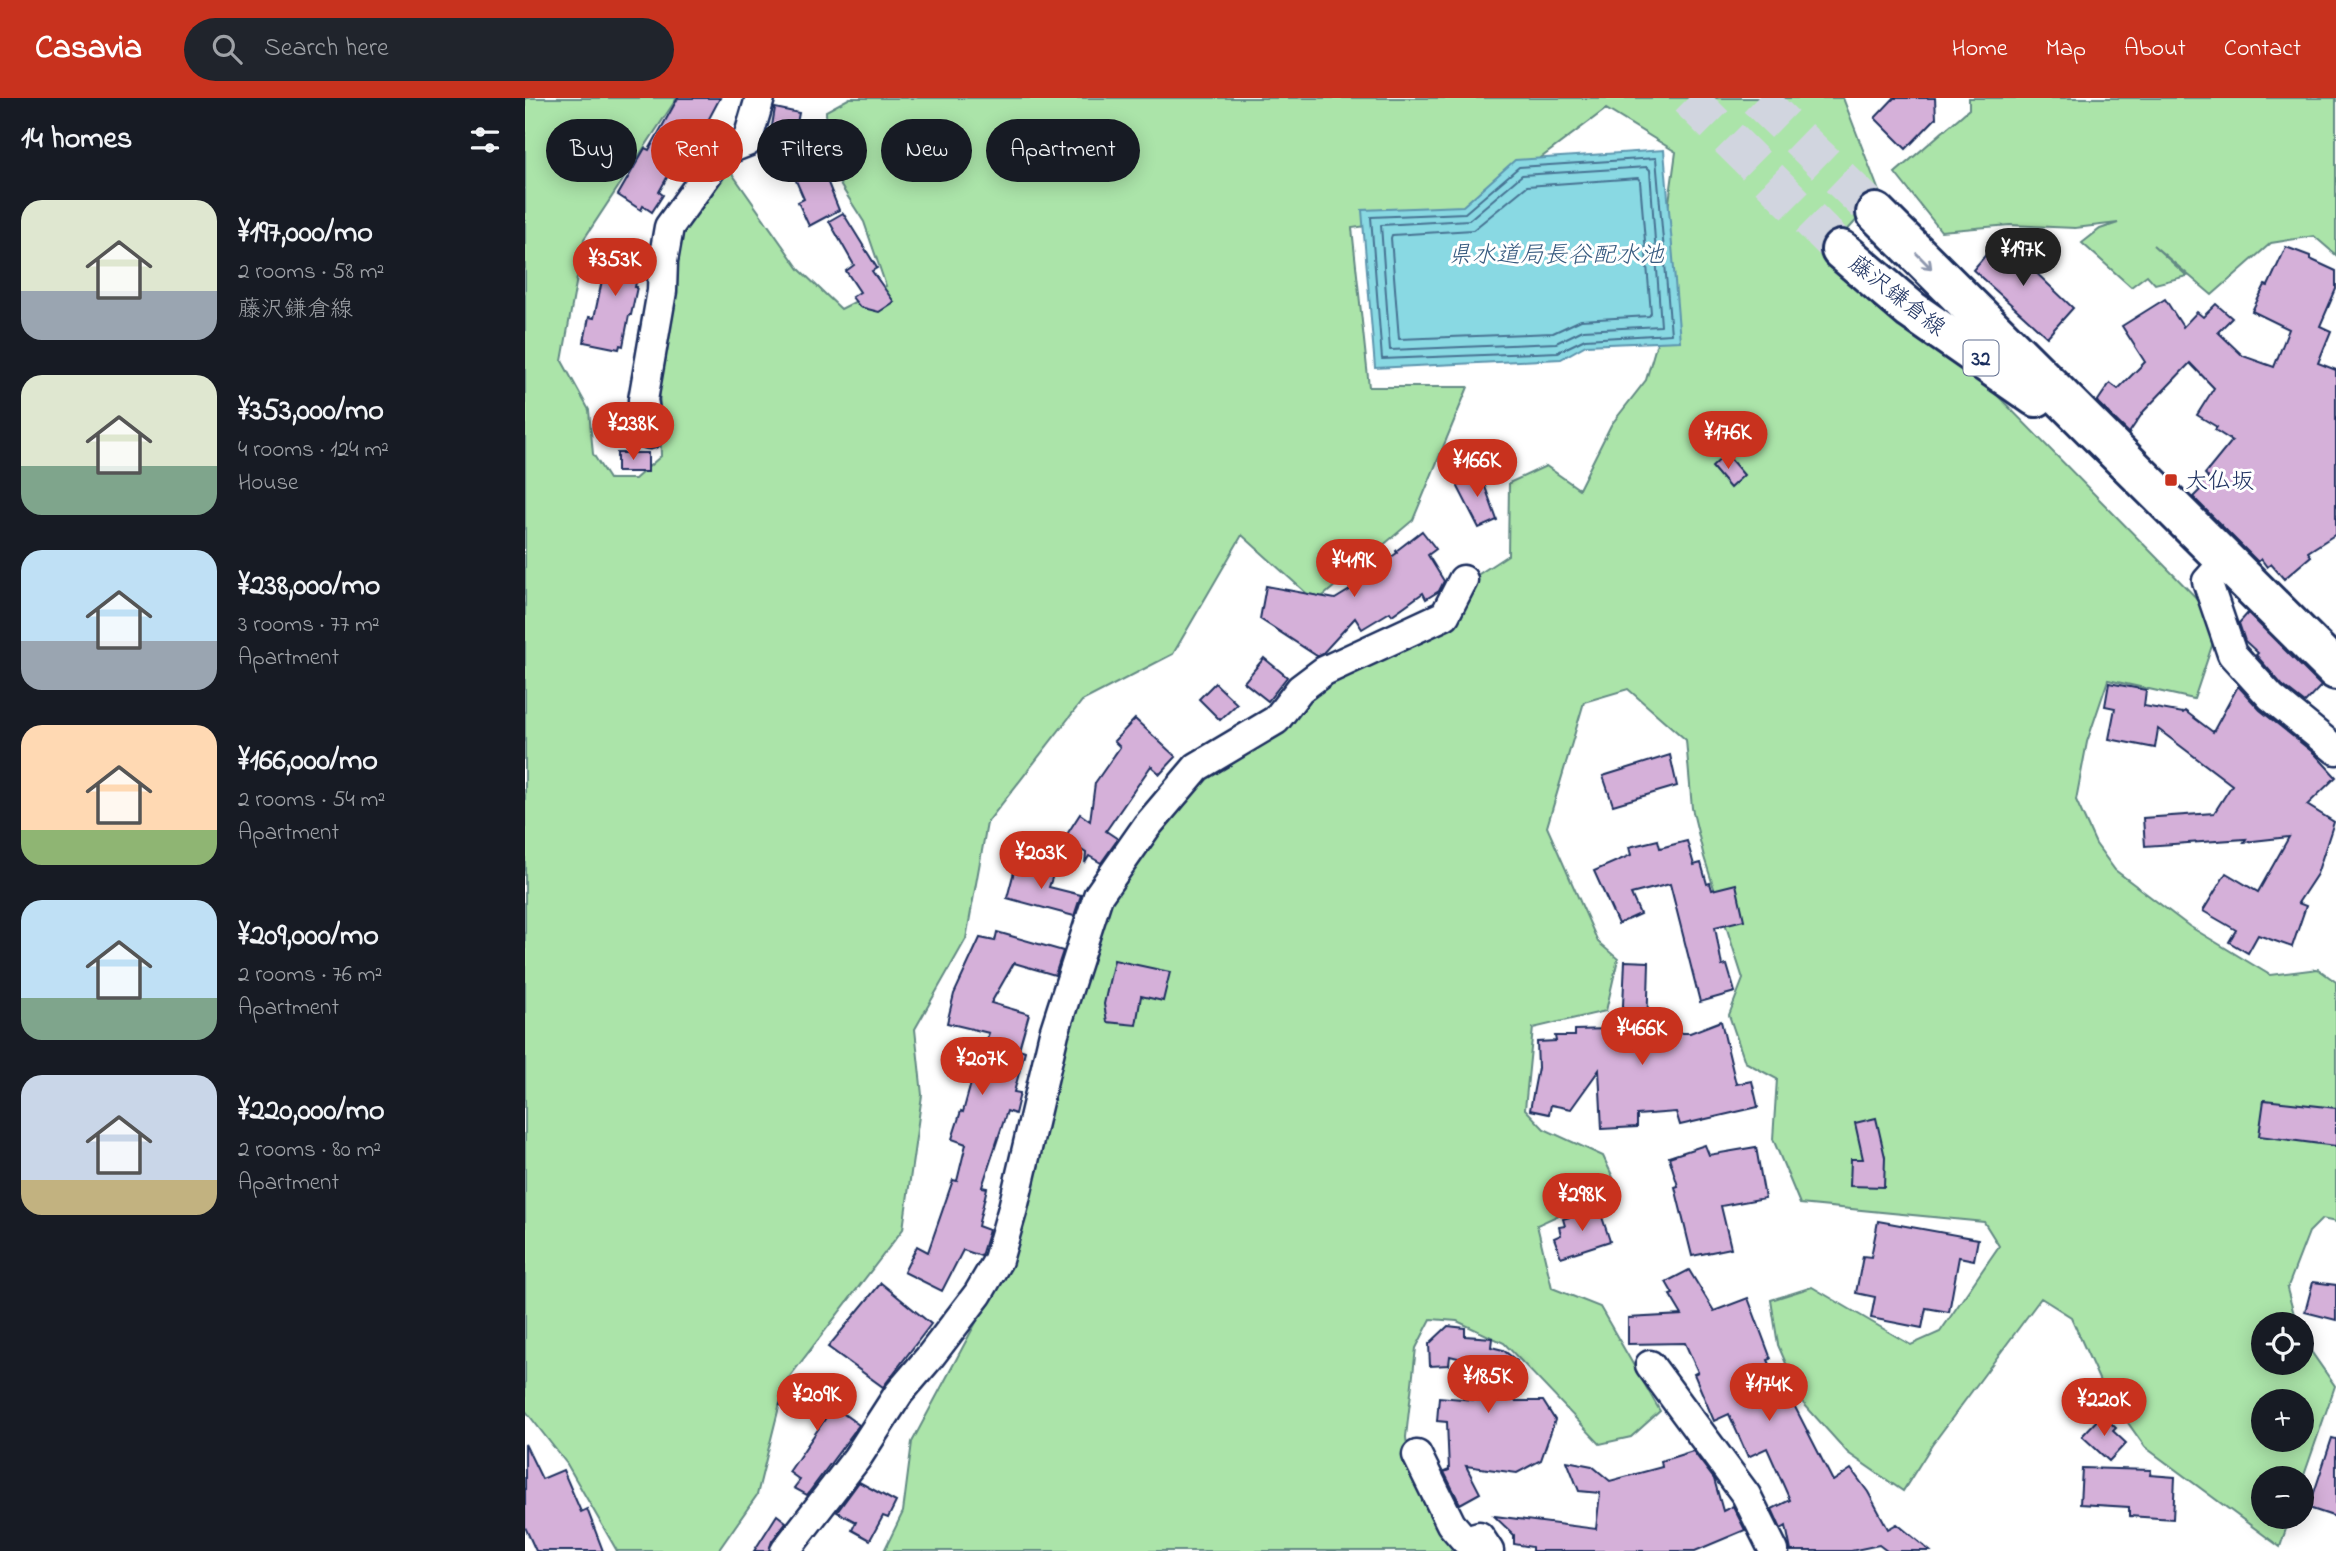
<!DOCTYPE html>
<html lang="en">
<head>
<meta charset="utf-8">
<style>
	:root { --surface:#171b24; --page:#20242c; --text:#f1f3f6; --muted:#9ea1a6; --accent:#c8321e }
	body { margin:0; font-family:"Indie Flower","Klee One",sans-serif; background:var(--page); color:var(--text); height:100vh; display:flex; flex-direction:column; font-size:26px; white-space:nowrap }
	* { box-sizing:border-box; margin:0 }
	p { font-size:23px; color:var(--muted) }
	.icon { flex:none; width:38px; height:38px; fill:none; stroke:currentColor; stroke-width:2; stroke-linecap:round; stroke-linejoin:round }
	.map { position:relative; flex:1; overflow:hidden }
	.details { display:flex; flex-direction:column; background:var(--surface); width:525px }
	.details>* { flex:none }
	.guide { position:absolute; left:21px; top:21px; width:665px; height:63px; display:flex; gap:14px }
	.buttons { position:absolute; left:1726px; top:1214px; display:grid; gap:14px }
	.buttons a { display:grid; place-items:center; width:63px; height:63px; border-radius:50%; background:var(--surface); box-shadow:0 4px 18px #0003; font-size:35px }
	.price { position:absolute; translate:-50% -60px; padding:0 16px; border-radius:24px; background:var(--accent); color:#fff; font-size:23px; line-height:46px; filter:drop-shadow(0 2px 4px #0008) }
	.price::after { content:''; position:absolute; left:50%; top:42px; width:21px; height:16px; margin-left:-10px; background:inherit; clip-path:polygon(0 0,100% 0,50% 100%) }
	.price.on { background:#222; color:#fff }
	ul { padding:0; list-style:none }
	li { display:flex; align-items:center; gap:21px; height:175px; padding:0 21px }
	li span { display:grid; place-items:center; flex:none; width:196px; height:140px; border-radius:21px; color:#555 }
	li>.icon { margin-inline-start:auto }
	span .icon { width:84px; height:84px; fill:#fffc; stroke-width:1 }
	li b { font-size:30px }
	h2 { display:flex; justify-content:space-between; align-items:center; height:84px; padding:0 21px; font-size:30px }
	.tag { padding:0 24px; border-radius:32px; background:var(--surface); box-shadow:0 4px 18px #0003; font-size:24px; line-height:63px }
	.tag.on { background:var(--accent); color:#fff }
	header { display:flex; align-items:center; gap:42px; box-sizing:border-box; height:98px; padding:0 35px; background:var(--accent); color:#fff }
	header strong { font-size:33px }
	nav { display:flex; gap:38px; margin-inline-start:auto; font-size:24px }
	.search { width:490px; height:63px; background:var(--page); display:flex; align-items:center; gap:18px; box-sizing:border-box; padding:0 24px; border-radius:38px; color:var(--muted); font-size:26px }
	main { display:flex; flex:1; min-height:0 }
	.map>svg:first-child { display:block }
	.green { fill:#abe4a9; stroke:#638a84; stroke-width:2; fill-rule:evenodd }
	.water { fill:#89d9e3; stroke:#5d95ae; stroke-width:2 }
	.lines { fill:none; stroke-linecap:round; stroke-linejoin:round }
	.shore { stroke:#477393; stroke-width:2 }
	.building { fill:#d5b0d9; stroke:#1b2f5e; stroke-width:2 }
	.primary-tunnel { stroke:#d1d5df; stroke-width:38; stroke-dasharray:38 19; stroke-linecap:butt }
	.street-casing { stroke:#1b2f5e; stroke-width:33 }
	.primary-casing { stroke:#1b2f5e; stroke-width:44 }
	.street { stroke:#fff; stroke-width:28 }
	.primary { stroke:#fff; stroke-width:38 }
	.oneway { stroke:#8d97ae }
	.poi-dot { fill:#c8321e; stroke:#fff; stroke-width:2.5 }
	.labels { text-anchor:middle; stroke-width:6; stroke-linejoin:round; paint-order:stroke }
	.shield { fill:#fff; stroke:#5f6d8e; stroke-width:2 }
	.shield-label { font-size:21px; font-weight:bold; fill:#1b2f5e }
	.street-label { font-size:23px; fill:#1b2f5e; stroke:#fff }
	.poi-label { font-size:23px; fill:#1b2f5e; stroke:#fff; text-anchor:start }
	.water-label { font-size:24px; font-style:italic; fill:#365a7f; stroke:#fff }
</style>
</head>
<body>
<header>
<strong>Casavia</strong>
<div class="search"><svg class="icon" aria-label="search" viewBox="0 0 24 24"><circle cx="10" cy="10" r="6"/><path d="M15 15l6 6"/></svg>Search here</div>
<nav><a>Home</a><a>Map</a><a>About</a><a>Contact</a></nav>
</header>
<main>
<section class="details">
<h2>14 homes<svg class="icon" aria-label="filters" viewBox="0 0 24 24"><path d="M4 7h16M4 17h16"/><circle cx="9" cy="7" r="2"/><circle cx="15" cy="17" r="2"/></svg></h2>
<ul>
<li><span style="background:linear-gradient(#dfe7d0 65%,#9aa5b1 0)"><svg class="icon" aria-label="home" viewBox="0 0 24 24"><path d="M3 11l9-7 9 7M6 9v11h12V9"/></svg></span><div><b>¥197,000/mo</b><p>2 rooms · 58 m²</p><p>藤沢鎌倉線</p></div></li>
<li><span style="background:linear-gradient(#dfe7d0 65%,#7fa58c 0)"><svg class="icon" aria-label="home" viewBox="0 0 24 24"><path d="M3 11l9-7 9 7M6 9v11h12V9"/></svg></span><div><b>¥353,000/mo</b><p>4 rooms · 124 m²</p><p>House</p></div></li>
<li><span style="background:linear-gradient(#bfe0f5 65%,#9aa5b1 0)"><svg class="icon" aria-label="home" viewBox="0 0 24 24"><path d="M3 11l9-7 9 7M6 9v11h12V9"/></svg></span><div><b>¥238,000/mo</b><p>3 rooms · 77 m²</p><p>Apartment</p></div></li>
<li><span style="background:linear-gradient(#ffd9b3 75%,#8fb573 0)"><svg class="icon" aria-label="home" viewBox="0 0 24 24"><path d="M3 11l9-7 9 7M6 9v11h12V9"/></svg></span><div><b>¥166,000/mo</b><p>2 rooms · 54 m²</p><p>Apartment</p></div></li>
<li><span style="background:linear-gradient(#bfe0f5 70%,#7fa58c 0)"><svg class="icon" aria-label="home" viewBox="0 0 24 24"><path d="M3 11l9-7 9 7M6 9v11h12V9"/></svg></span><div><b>¥209,000/mo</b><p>2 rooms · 76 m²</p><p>Apartment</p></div></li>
<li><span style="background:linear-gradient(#c9d6e8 75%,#c2b280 0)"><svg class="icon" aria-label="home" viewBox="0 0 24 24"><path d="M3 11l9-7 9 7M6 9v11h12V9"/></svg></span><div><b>¥220,000/mo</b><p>2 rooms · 80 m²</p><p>Apartment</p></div></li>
</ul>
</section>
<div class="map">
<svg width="1811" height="1453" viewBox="0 0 1811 1453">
	<rect width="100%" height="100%" fill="#fff"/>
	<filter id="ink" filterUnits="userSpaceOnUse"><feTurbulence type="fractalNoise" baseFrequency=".0143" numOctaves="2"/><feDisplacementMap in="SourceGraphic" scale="14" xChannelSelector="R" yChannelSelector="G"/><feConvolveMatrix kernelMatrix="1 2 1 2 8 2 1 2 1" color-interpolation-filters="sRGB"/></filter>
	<g filter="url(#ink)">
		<g class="green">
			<path d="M 0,0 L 152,0 L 59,141 L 37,263 L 64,312 L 68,356 L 84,381 L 110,381 L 136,358 L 134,276 L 140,165 L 201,67 L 274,171 L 316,211 L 361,188 L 339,124 L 316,88 L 302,47 L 301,13 L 325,0 L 1318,0 L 1355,96 L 1301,156 L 1464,289 L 1695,524 L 1669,601 L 1583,582 L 1562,644 L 1551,702 L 1571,746 L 1590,772 L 1664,828 L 1745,877 L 1793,871 L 1811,884 L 1811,1124 L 1797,1121 L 1784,1134 L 1762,1191 L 1772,1227 L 1738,1227 L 1738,1265 L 1776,1265 L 1776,1239 L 1810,1288 L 1776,1386 L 1776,1381 L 1738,1381 L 1738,1419 L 1765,1419 L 1755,1449 L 1620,1349 L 1577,1288 L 1546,1219 L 1516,1200 L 1407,1347 L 1378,1393 L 1323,1355 L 1278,1305 L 1253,1247 L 1246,1202 L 1287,1189 L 1386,1247 L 1415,1234 L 1474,1148 L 1459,1124 L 1275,1106 L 1248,1041 L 1252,981 L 1220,964 L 1204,917 L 1218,881 L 1179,759 L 1167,710 L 1161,642 L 1103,591 L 1059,604 L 1022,729 L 1073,844 L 1093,861 L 1081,913 L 1008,930 L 1000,1011 L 1019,1031 L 1078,1058 L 1093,1090 L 1012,1127 L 1027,1190 L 1075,1209 L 1135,1313 L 1106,1339 L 1075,1346 L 979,1245 L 932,1223 L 906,1221 L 891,1250 L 881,1339 L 884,1369 L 918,1436 L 931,1453 L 359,1453 L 378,1414 L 387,1344 L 463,1202 L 583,797 L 668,654 L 759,609 L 914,502 L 983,457 L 984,385 L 1021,368 L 1054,391 L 1086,327 L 1121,282 L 1138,224 L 1134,176 L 1151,54 L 1081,11 L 945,113 L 827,130 L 844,289 L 943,289 L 888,422 L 791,504 L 717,437 L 648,556 L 557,603 L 462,725 L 441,841 L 390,931 L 397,997 L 378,1131 L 260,1285 L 232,1397 L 193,1453 L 92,1453 L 42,1366 L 0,1312 ZM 1738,1304 L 1776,1304 L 1776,1342 L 1738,1342 Z"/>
			<polygon points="1444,0 1811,0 1811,157 1789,138 1746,145 1687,197 1628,147 1662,178 1630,186 1622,177 1606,189 1557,145 1575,131 1593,125 1550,130 1485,127 1416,133 1370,75 1444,11"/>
		</g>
		<polygon class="water" points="1139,52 1155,243 1061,247 1036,261 850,270 837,112 938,108 990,62"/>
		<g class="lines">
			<g class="shore">
				<polygon points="1131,60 1146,236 1060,241 1033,254 857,261 846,119 940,115 994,69"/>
				<polygon points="1122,69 1125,72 1136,228 1058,232 1031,245 865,252 856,127 944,122 997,77"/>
				<polygon points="1113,80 1115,83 1126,215 1124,218 1056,222 1028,235 874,241 866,140 867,137 948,132 1002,88"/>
			</g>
		</g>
		<g class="building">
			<polygon points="153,0 195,0 163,60 155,56 134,94 138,97 127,114 118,108 116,112 93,97 120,50 124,52"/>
			<polygon points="1369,0 1410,0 1411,20 1381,51 1350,20"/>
			<polygon points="250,10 274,15 272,25 276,26 275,31 282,33 314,112 284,128 273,104 279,101 253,41 245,40"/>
			<polygon points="318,115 352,170 347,173 369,204 354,214 335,209 327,199 335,194 321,173 329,167 304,123"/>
			<polygon points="1475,140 1548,210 1522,239 1448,172"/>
			<polygon points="85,145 118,153 110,189 112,189 106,217 104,217 98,248 95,247 94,251 59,244 64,219 69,220"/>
			<polygon points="1761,149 1785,158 1785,161 1811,173 1811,191 1795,228 1806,233 1793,265 1811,272 1811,436 1783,454 1786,458 1759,481 1746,466 1742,469 1736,461 1733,464 1668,399 1675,392 1673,390 1683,379 1680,376 1707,343 1690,332 1692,329 1672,317 1689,290 1665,265 1619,313 1604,335 1572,304 1585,285 1593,291 1620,264 1597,228 1640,201 1658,229 1672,214 1678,219 1691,206 1707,220 1693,234 1718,258 1749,269 1764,231 1727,213 1740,187 1743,188"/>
			<rect x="92" y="355" width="31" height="19"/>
			<polygon points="1201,356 1219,377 1205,390 1187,369"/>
			<polygon points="954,372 972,422 954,430 933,389 937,379"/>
			<polygon points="897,433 911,451 903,457 919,483 914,493 901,501 898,495 867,517 865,514 837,531 830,520 798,555 792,558 735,521 741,488 810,501 841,482 839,478 872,455 871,453"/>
			<polygon points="1723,515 1796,588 1780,605 1757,587 1731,557 1733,555 1720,543 1714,525"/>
			<polygon points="739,560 762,579 743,603 719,584"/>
			<polygon points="690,585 712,606 695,622 674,601"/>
			<polygon points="1584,585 1621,592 1619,608 1658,615 1660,613 1688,634 1713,588 1735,612 1790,656 1811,679 1782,707 1809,724 1792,776 1773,805 1781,808 1767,849 1733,837 1723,855 1704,844 1711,832 1678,813 1701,775 1733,794 1764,739 1719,744 1721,741 1620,748 1618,720 1689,715 1707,687 1633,631 1630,650 1584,641 1590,610 1580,608"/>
			<polygon points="610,621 651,659 635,676 626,668 581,733 593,741 576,765 564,758 560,765 561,755 539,741 555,716 565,723 570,685 595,649 589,643"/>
			<polygon points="1145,657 1152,688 1088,707 1078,678"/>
			<polygon points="1133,742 1135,750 1162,743 1169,767 1176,765 1182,786 1185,785 1187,792 1211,786 1219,822 1190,829 1197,868 1202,867 1210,894 1175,904 1145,786 1106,796 1115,816 1093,826 1069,773 1106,757 1104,749"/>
			<polygon points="491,766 528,777 524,789 556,797 549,818 482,800"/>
			<polygon points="472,834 538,853 530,877 489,865 466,905 504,916 494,951 500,953 489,994 495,995 490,1016 482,1013 457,1089 462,1090 453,1128 464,1132 456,1158 438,1152 417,1193 379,1174 392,1148 403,1154 428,1082 432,1083 441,1046 427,1041 436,1013 438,1014 451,967 464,935 422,925 429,896 455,840 470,843"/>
			<polygon points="589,862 645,874 638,903 616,898 611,927 582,924 579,906"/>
			<polygon points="1100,863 1124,864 1122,935 1165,935 1196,923 1211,986 1227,983 1233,1009 1155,1027 1151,1014 1112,1017 1112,1029 1077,1031 1074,972 1046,1011 1026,1007 1024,1016 1005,1012 1013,970 1012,944 1031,943 1030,938 1050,938 1050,932 1084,931 1085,927 1097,929"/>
			<polygon points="1739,1002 1811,1010 1811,1048 1734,1038"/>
			<polygon points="1351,1020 1360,1059 1359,1089 1325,1088 1326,1061 1338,1061 1330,1025"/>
			<polygon points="1180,1047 1184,1057 1231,1049 1240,1100 1196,1108 1206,1150 1167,1158 1150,1089 1153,1088 1144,1059"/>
			<polygon points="1074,1110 1085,1143 1036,1159 1029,1140 1036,1137 1034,1129 1040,1128 1038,1121"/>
			<polygon points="1353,1123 1453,1141 1449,1162 1434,1159 1424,1214 1401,1210 1397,1230 1346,1220 1350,1199 1331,1195 1338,1158 1346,1159"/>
			<polygon points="1164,1172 1189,1213 1223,1200 1246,1261 1243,1262 1265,1309 1269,1307 1308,1383 1326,1371 1343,1394 1363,1431 1372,1426 1405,1453 1362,1453 1354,1447 1326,1453 1266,1453 1261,1428 1256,1431 1247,1411 1265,1402 1242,1350 1223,1359 1204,1316 1189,1323 1169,1276 1173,1274 1160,1245 1103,1246 1103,1220 1157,1217 1145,1197 1148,1196 1141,1184"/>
			<polygon points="1788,1184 1811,1187 1811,1222 1780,1214"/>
			<polygon points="356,1185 406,1226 358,1289 303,1249"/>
			<polygon points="923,1228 940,1230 940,1238 967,1240 966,1249 978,1252 992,1263 990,1303 1018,1303 1030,1322 1016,1362 992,1375 941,1368 955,1395 935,1406 919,1374 924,1372 922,1324 912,1323 914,1299 961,1303 961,1267 925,1258 924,1267 905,1268 904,1246"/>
			<polygon points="263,1281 301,1292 298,1301 334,1327 282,1397 269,1390 275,1382 264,1374 300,1321 255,1307"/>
			<polygon points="1577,1317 1591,1330 1588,1333 1601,1345 1584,1363 1557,1338"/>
			<polygon points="1807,1340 1811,1341 1811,1419 1784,1410"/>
			<polygon points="0,1346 17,1381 38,1372 56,1414 62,1411 78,1453 11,1453 0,1429"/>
			<polygon points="1168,1353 1189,1381 1198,1413 1208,1408 1220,1432 1170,1453 1007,1453 1007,1449 989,1446 989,1437 969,1418 1071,1431 1075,1395 1054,1393 1042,1363 1067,1368 1085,1383 1137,1369 1136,1363"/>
			<polygon points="1557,1370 1626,1372 1625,1377 1650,1379 1648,1421 1604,1418 1604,1409 1555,1406"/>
			<polygon points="334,1384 371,1404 363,1420 358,1418 345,1442 327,1432 331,1424 312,1414"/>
			<polygon points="252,1417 261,1424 247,1443 244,1453 229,1453"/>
		</g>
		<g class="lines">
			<g class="primary-tunnel">
				<polyline points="1163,0 1316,152"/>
				<polyline points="1232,0 1351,115"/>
			</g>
			<g class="street-casing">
				<g id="street">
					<polyline points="124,336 118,302 137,193 138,163 144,129 199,53 222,44 235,0"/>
					<polyline points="1700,463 1682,483 1707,556 1746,599 1811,652"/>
					<polyline points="1125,1267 1221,1397 1249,1453"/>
					<polyline points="892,1357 926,1426 940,1442 954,1438 964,1453"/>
					<polyline points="260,1453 332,1360 374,1295 404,1260 453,1196 473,1162 488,1110 529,935 573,798 622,728 672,669 751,622 775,591 799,573 920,517 938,482"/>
				</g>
			</g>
			<g class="primary-casing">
				<g id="primary">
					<polyline points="1351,115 1811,572"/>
					<polyline points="1316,152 1386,212 1511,299"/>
				</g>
			</g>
			<use href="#street" class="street"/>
			<use href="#primary" class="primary"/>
		</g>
		<defs><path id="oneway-shaft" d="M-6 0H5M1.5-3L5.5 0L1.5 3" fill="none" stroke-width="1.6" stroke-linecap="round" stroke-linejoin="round" transform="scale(1.75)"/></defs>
		<use class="oneway" href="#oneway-shaft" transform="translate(1399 163) rotate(45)"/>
	</g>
	<rect class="poi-dot" x="1639" y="375" width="14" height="14" rx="3.5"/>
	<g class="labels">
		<rect class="shield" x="1438.5" y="242.5" width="35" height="35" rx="5"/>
		<g class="shield-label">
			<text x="1456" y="267">32</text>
		</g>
		<g class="street-label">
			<text transform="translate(1373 197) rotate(38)" y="8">藤沢鎌倉線</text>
		</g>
		<g class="poi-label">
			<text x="1660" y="390">大仏坂</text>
		</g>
		<g class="water-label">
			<text x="1031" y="164">県水道局長谷配水池</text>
		</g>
	</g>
</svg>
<div class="buttons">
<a><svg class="icon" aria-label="locate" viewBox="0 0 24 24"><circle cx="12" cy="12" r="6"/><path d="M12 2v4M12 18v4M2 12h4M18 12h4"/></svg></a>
<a>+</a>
<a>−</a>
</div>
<b class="price on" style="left:1498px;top:190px">¥197K</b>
<b class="price" style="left:90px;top:200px">¥353K</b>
<b class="price" style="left:108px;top:364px">¥238K</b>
<b class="price" style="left:1203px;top:373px">¥176K</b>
<b class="price" style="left:952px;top:401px">¥166K</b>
<b class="price" style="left:829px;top:501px">¥419K</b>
<b class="price" style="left:516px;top:793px">¥203K</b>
<b class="price" style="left:1117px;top:969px">¥466K</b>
<b class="price" style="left:457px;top:999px">¥207K</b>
<b class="price" style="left:1057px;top:1135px">¥298K</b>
<b class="price" style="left:963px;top:1317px">¥185K</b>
<b class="price" style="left:1244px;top:1325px">¥174K</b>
<b class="price" style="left:292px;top:1335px">¥209K</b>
<b class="price" style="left:1579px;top:1340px">¥220K</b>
<div class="guide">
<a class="tag">Buy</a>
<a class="tag on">Rent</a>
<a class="tag">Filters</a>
<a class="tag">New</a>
<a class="tag">Apartment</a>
</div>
</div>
</main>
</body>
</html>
